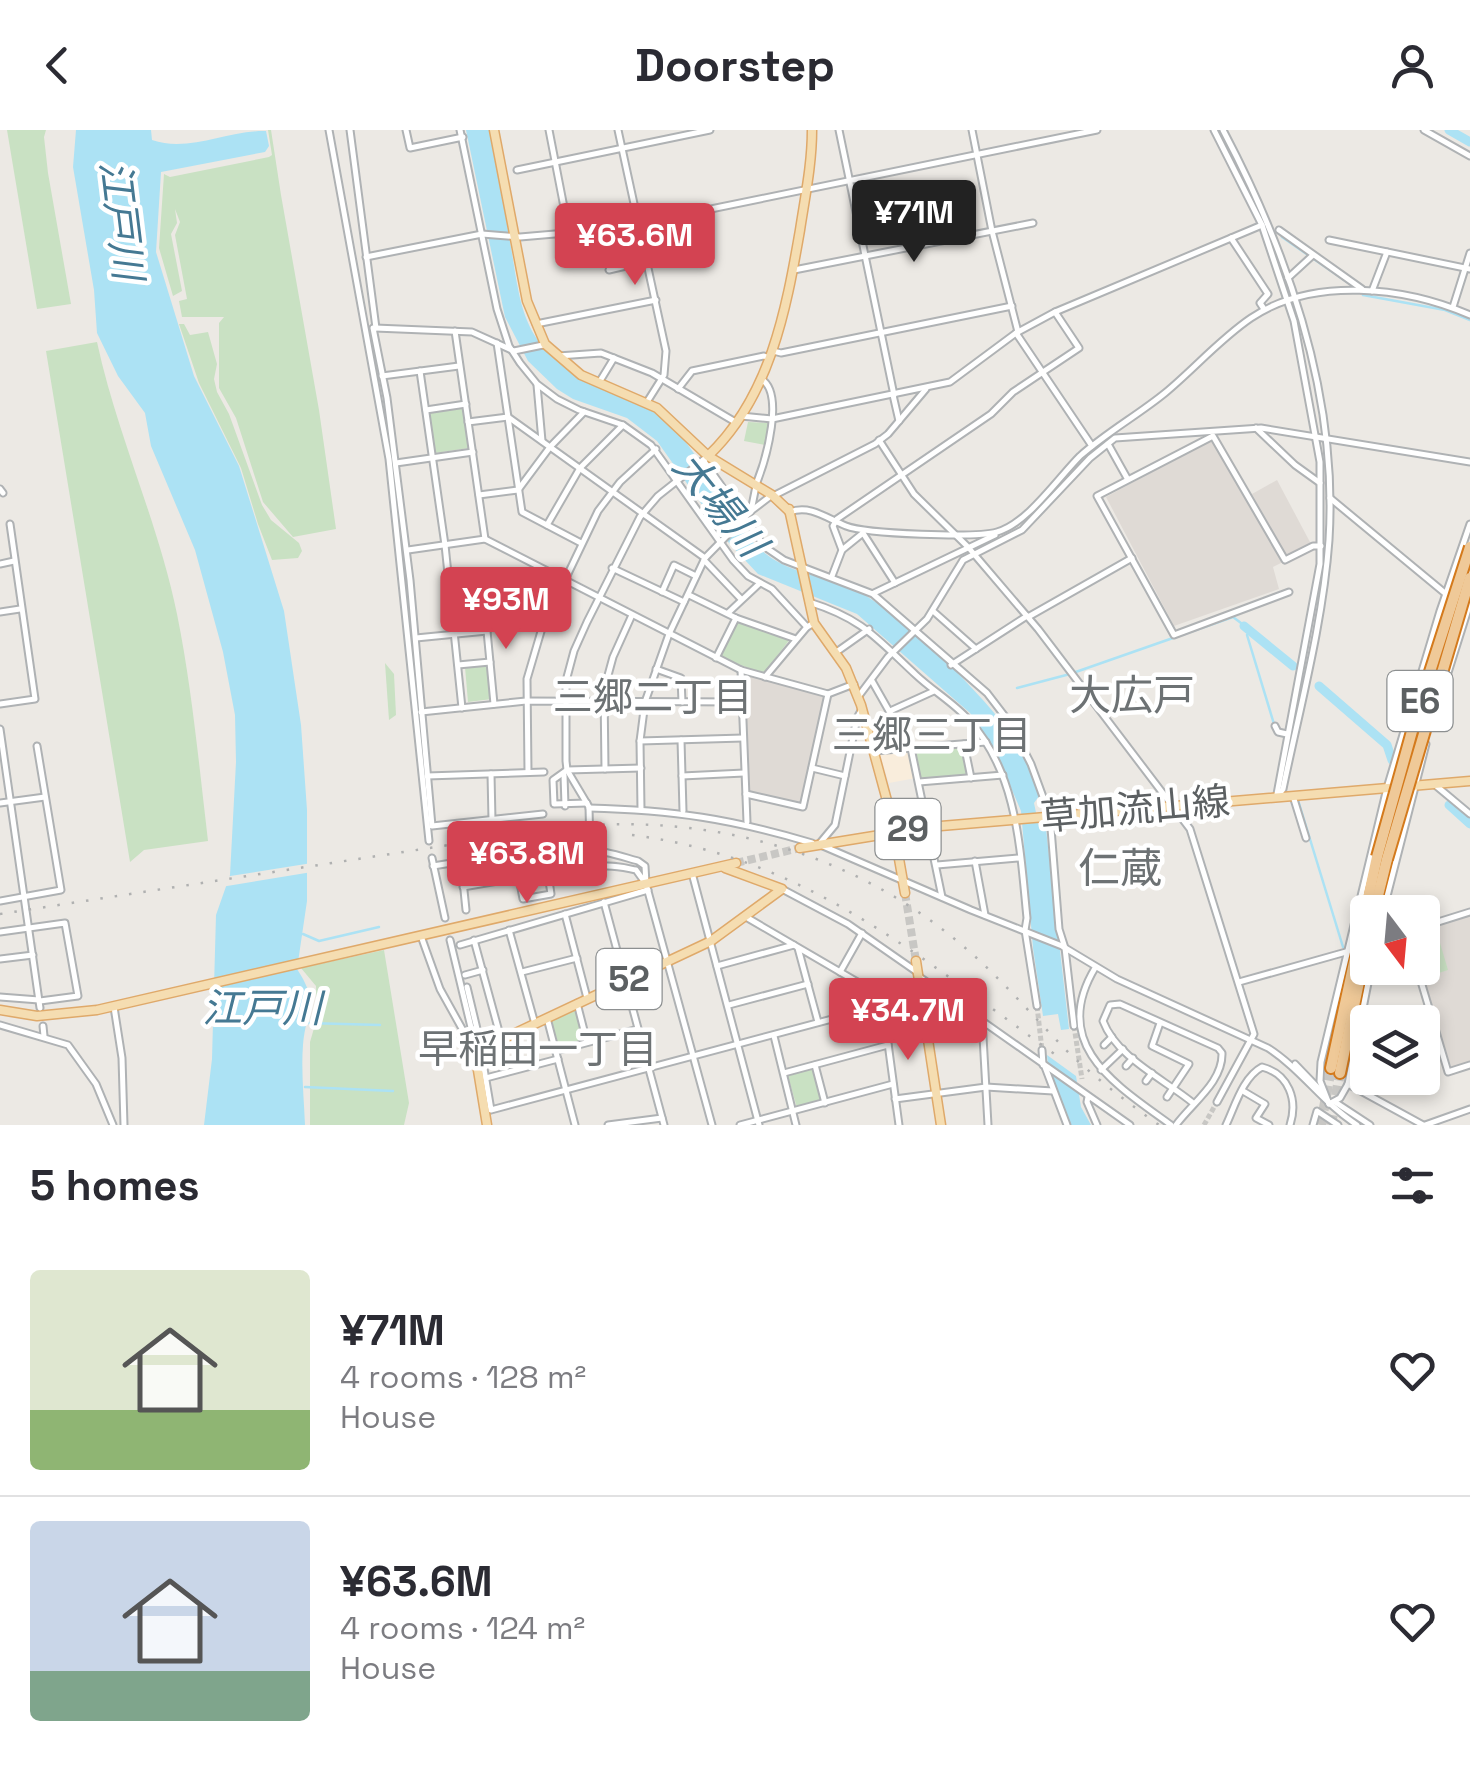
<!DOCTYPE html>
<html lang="en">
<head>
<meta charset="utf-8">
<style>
	:root { --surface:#fff; --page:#f7f7f7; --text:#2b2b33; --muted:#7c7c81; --line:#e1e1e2; --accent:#d34352 }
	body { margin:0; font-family:"Space Grotesk","Noto Sans JP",sans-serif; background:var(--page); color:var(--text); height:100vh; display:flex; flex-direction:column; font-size:38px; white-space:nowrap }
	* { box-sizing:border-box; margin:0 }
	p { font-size:32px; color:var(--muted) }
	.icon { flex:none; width:55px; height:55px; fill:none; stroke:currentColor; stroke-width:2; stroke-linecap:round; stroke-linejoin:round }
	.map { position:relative; height:995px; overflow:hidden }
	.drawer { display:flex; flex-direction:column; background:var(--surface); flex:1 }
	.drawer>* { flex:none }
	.needle { width:65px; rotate:164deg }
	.fabs { position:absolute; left:1350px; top:765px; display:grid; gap:20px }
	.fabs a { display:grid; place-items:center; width:90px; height:90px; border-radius:10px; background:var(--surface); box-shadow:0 5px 15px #0003; font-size:50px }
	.price { position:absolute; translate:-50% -85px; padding:0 22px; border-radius:10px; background:var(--accent); color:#fff; font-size:32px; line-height:65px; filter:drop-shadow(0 2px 5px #0008) }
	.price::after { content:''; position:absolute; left:50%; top:60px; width:30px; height:22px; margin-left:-15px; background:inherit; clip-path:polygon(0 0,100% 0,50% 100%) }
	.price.on { background:#222; color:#fff }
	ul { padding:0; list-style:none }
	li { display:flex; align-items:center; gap:30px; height:250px; padding:0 30px }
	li+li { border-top:2px solid var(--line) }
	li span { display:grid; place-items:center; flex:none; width:280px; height:200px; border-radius:10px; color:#555 }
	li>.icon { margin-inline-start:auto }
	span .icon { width:120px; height:120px; fill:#fffc; stroke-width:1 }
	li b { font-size:42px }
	h2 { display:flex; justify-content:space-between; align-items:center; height:120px; padding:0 30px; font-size:42px }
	header { display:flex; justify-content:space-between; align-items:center; height:130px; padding:0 30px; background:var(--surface); font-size:45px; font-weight:700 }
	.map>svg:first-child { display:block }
	.commercial { fill:#f9eddc }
	.education { fill:#dfdad5 }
	.green { fill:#c9e1c3 }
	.water { fill:#ace2f4 }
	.pier { fill:#ece9e4 }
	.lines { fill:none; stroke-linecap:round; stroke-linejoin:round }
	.stream { stroke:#ace2f4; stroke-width:2.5 }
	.river { stroke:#ace2f4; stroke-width:9 }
	.minor-tunnel { stroke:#c8c7c4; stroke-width:5; stroke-dasharray:5 2.5; stroke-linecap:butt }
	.major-tunnel { stroke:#c8c7c4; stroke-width:8; stroke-dasharray:8 4; stroke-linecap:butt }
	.highway-tunnel { stroke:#c8c7c4; stroke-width:10; stroke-dasharray:10 5; stroke-linecap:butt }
	.minor-casing { stroke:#afb2b4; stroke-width:9 }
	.major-casing { stroke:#dfa96a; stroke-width:11 }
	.highway-casing { stroke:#d47a1c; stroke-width:14 }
	.minor { stroke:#fff; stroke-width:5 }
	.major { stroke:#f5ddb1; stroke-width:8 }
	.highway { stroke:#efc998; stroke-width:10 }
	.rail { stroke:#b0b1b1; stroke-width:2.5; stroke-dasharray:2.5 12; stroke-linecap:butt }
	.highway-bridge-casing { stroke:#d47a1c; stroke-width:14; stroke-linecap:butt }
	.highway-bridge { stroke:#efc998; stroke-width:10 }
	.labels { text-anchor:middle; stroke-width:9; stroke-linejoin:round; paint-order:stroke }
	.shield { fill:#fff; stroke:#8d9091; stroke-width:2.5 }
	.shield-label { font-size:35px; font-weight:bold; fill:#5c6062 }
	.street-label { font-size:38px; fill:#5c6062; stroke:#fff }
	.water-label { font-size:40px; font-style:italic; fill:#457993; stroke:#fff }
	.neighbourhood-label { font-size:40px; fill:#6d7274; stroke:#fff }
	.quarter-label { font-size:42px; fill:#6d7274; stroke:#fff }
</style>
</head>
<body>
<header><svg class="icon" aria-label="back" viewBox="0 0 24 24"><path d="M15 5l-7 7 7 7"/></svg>Doorstep<svg class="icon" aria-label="person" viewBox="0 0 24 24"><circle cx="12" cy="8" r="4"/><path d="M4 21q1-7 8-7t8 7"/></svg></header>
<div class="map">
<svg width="1470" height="995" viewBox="0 0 1470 995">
	<rect width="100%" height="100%" fill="#ece9e4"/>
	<polygon class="commercial" points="907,621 916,648 889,653 879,623"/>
	<g class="education">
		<polygon points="1214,308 1283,432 1273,437 1279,459 1174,496 1106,367"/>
		<polygon points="1277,350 1311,414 1287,427 1252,364"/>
		<polygon points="746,545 826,566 801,675 748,662"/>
		<polygon points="1470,784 1470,934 1452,939 1418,838 1422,838 1423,799"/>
	</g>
	<g class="green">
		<polygon points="7,0 46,0 44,7 48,43 71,174 37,179"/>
		<polygon points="268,0 271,0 281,65 319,280 336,399 293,407 263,372 236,288 219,258 219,193 224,187 182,187 179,171 187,169 175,105 180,92 175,79 177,93 171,104 182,161 173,166 159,118 164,44 170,47 269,27 272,25"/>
		<polygon points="179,194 184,194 190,205 208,202 217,234 214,249 217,262 229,284 262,375 271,390 299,413 302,421 298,428 272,430 258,394 241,338 199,253"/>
		<path d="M 97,212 C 117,305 158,391 177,484 C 192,558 199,635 208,711 L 144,720 L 130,732 L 46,221 Z"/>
		<polygon points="463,276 469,318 435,323 429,281"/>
		<polygon points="748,292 768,293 765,315 744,311"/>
		<polygon points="738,491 791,508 763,544 721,527"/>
		<polygon points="385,533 394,544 396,585 389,590"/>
		<polygon points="488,535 492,569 468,572 465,537"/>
		<polygon points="962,617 969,646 920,649 914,621"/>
		<polygon points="1435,796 1448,840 1423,848 1420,838 1422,838 1423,800"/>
		<polygon points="384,820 409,973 404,995 310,995 310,912 317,888 316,856 301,838"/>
		<polygon points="576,877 584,911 559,918 551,889"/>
		<polygon points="812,939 822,970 797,978 788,946"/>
	</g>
	<g class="water">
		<path d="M 76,0 L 151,0 L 152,10 C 189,23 228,0 266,1 L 269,16 L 265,22 L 161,42 L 156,122 L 194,246 L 239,336 L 284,481 L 301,595 L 307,680 L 307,771 L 297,839 C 320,874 306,879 303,915 C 301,941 304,969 305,995 L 204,995 L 212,929 L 216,785 L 230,745 L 236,632 L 235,585 L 223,522 L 195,420 L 151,316 L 145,283 L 118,246 L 97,203 L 94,160 L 73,37 Z"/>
		<path d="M 466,0 L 489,0 C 496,37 504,74 510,112 C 516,143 518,179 535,206 C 565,254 618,255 660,286 C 706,321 722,389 766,424 C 792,445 833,447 863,464 C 907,490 994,573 1019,617 C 1028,632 1032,650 1039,666 L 1034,673 L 1039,697 L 1046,699 L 1069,899 L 1061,900 L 1058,884 L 1043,886 L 1033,818 L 1021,681 L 995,620 L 970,583 L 857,484 L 758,444 L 729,413 L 657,311 L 627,288 L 573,269 L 557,259 L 528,231 L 505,187 Z"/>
		<polygon points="1047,925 1076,946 1081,977 1091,995 1070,995 1049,944"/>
	</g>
	<polygon class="pier" points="312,733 312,742 221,757 224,747"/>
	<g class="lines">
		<g class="stream">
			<polyline points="1282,107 1350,154"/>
			<polyline points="1363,165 1445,180 1470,190"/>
			<polyline points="1247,505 1274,594"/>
			<polyline points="1017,558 1070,544 1233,487 1245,496"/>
			<polyline points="1298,670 1343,817"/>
			<polyline points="303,804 319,811 379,797"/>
			<polyline points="307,893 380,895"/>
			<polyline points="305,957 393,961"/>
		</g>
		<g class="river">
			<polyline points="1449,0 1470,12"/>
			<polyline points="1244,496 1293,536"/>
			<polyline points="1319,556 1387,615 1392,630"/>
			<polyline points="1449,675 1470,694"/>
		</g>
		<g class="minor-tunnel">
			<polyline points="1037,876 1042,920"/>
			<polyline points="1074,896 1082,949"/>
			<polyline points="1204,995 1217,972"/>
		</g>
		<g class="major-tunnel">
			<polyline points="736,733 800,718"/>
			<polyline points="905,763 916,831"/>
		</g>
		<g class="highway-tunnel">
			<polyline points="1321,995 1331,938"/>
			<polyline points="1331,995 1340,943"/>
		</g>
		<g class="minor-casing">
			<g id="minor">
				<polyline points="329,0 389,329 429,711"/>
				<polyline points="350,0 376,198"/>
				<polyline points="406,0 410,18 463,7"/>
				<polyline points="460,0 497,179 509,216 520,233 537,254 557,269 579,280 623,295 651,315 733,430 748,446 772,459 807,497 814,493"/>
				<polyline points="549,0 569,103"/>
				<polyline points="618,0 666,221 664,245 647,272"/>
				<polyline points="839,0 894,265"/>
				<polyline points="972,0 992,101 1018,202"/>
				<polyline points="1214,0 1262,95 1294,191 1320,332 1320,434 1277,664"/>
				<path d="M 1223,0 C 1289,125 1338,267 1329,410 C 1323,493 1300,577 1283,659 L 1277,667"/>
				<polyline points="1424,0 1470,26"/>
				<polyline points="517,40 710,0"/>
				<polyline points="1279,100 1362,159"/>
				<polyline points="1231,108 1268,164 1260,173 1264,179"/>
				<polyline points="1329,110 1470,139"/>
				<polyline points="366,127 482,104 520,107 613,99 1097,0"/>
				<polyline points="609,140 643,132 635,96"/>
				<polyline points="794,140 1033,93"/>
				<polyline points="1288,148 1312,126"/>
				<polyline points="1372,161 1387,122"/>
				<polyline points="1453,177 1470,123"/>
				<polyline points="536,194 656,170"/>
				<polyline points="373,198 387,268 410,450 432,696 543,684"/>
				<polyline points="375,198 472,202 514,221 543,215"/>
				<polyline points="455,201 485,409"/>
				<polyline points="1016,203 1092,316"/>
				<polyline points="497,213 522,382 581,413"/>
				<polyline points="773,221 781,223 1012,176"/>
				<polyline points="558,226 601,223 652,243 737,293"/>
				<polyline points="420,241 445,415 462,578"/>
				<polyline points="382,246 459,236"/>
				<polyline points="600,251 614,228"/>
				<polyline points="537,255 542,311"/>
				<polyline points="678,259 692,241 764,226 770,228"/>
				<polyline points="893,265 899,291"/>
				<polyline points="426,280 466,274"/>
				<polyline points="741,286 772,289 950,252 1016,203 1055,182 1262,95"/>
				<polyline points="468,292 508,287 705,428"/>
				<polyline points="1256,298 1295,335 1320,353"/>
				<polyline points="879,310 914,364 968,417 1038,499 1190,699 1254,904 1217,972"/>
				<polyline points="1108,314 1127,348"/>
				<polyline points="703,330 765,417 784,430 873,464 987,563 1010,593 1031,634 1050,686 1059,799 1065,818 1074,896"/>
				<polyline points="396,333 473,322"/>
				<path d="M 757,352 C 766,329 785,263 761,249"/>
				<polyline points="0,359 3,363"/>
				<polyline points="777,364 875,314 888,304 926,259"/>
				<polyline points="479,365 518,360 550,317 584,282"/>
				<polyline points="1330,368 1446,464"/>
				<polyline points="751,381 756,356"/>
				<path d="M 790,382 C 810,374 828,389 846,396 C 866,404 976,408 997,402 C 1027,394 1058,348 1080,326 C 1107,302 1138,285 1165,263 C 1194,239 1220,209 1251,188 C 1313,146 1405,157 1470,185"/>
				<polyline points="547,395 580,338 623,295"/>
				<polyline points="863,403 895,453"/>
				<polyline points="408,420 485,409 741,540 828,564 854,554"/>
				<polyline points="842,420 863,403"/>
				<polyline points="704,430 741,469"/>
				<polyline points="0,434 14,431"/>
				<polyline points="612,438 684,472"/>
				<polyline points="832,446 842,420 833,396 837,389 991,284 1013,262 1079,218 1055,182"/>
				<polyline points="449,455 476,452 547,488"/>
				<polyline points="662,462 674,435 696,446"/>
				<polyline points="1289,462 1174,505 1097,366 1213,306 1285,430 1313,416 1321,416"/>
				<polyline points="874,463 995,405"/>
				<polyline points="689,465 736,488 796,509"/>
				<path d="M 809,472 C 863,489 876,508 916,545 C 933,561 954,573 969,590 C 1018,644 1020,720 1027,788 L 1025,800 L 1037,876"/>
				<polyline points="933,481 976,519"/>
				<polyline points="0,482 20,479"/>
				<polyline points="728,483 760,453"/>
				<polyline points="1028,487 1132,428"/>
				<polyline points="416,508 487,501"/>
				<polyline points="835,523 869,499"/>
				<polyline points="716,528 736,488"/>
				<polyline points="458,535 490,532"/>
				<polyline points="951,535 1027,486"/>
				<polyline points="656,539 681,548 682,572"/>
				<polyline points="741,540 747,692"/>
				<polyline points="765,547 807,497"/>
				<polyline points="872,551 910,618"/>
				<polyline points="1441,565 1470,473"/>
				<polyline points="858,567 888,527 927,489 963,430 1022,400 1090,328 1115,308 1261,298 1470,332"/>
				<polyline points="0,574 35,569 10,394"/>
				<polyline points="494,574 487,501 507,467"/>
				<polyline points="890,581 934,561"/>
				<polyline points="421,582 526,571 742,572"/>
				<polyline points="1275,596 1278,602 1287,604"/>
				<polyline points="0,599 40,878"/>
				<polyline points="681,610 683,681"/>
				<polyline points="640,611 743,608"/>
				<polyline points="964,614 971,648"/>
				<polyline points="911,618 942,767"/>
				<polyline points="874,621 986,612"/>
				<polyline points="812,638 845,646"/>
				<polyline points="605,639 604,560 613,527 632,485"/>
				<polyline points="567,640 553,650 554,674 587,673"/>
				<polyline points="567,640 641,638"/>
				<polyline points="528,642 527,549 542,498 598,381 620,352 656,319"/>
				<polyline points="491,644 492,690"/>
				<polyline points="564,645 565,676"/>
				<polyline points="427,646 544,642"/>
				<polyline points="682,646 744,643"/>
				<polyline points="919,652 1003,645"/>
				<polyline points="1434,654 1470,684"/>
				<polyline points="746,664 803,677 828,564"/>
				<polyline points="1293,666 1306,708"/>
				<polyline points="0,673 45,667"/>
				<path d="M 589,678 C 673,680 732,689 812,713"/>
				<polyline points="641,679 640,611 645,572 669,504 705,428 751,381 772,365"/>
				<polyline points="820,713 835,695 857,588 862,579"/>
				<path d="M 823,716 L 971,780 L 1062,816 L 1117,849 L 1268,918 C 1301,939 1323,973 1357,995"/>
				<polyline points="590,719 589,677 567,640 566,631 566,551 574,521 587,492 640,387 658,366 706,328"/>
				<polyline points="432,728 445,788"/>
				<polyline points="461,731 466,780"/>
				<polyline points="975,731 985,785"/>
				<polyline points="937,735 1019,728"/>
				<polyline points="433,736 544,718 551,764 523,769 519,748"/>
				<polyline points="692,743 759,995"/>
				<path d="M 646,754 L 636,740 C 625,738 610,734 599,737 C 584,741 572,750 557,741 L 556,733 C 571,708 615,725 638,731 L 645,736 L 646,754 L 712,995"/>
				<polyline points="463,757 557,741"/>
				<polyline points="782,759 848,794 917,842"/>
				<polyline points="0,771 61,760 37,616"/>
				<polyline points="604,772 664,995"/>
				<polyline points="1383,782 1426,614"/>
				<polyline points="565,784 587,868"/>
				<polyline points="746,787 883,867 885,875"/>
				<polyline points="1422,797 1470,782"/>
				<polyline points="509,800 535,894"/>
				<polyline points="0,802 65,793 78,866 40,871"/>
				<polyline points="421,806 440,859 475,922"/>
				<polyline points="450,810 475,914"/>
				<polyline points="474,810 501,909"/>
				<polyline points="460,815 648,760"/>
				<polyline points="798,818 818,892"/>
				<polyline points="0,829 33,825"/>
				<polyline points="717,836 794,815"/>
				<path d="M 1095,838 C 1049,915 1116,955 1171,995"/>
				<polyline points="1417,838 1448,942 1470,935"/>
				<polyline points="522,842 577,828"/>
				<polyline points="840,842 862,803"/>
				<polyline points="465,845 483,840"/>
				<polyline points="921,848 1130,995"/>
				<polyline points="1239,852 1346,822"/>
				<polyline points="467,857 478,903 491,980 922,865"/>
				<polyline points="0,867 39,870"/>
				<polyline points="577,873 587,912"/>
				<polyline points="729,875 808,854"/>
				<polyline points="883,876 899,995"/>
				<polyline points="114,877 122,928 124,995"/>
				<polyline points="547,888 575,995"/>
				<polyline points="982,889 988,995"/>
				<polyline points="1160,893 1152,916 1189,934 1167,967"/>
				<polyline points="0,895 68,915 96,954 113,995"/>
				<polyline points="43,896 44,906"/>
				<polyline points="774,906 796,995"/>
				<polyline points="1104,915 1112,907"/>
				<polyline points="1042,920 1043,935"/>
				<polyline points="556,921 638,899"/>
				<polyline points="1295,934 1322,962"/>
				<polyline points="815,935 825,973"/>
				<polyline points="1126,936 1133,928"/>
				<polyline points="1045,937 1067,995"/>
				<polyline points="1101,940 1123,919"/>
				<polyline points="784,943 888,915"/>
				<polyline points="486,948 558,929"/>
				<polyline points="1146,951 1152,943"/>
				<polyline points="1348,954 1423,995"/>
				<polyline points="1243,961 1265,974 1256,988 1269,995"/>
				<polyline points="1088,967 1087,972 1097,995"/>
				<polyline points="895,969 986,957 1053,961"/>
				<polyline points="1335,972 1370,995"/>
				<polyline points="1329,974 1320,951 1321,932 1387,658 1440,481 1470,394"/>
				<polyline points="1329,974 1340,968 1348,954 1371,838"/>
				<polyline points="608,995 662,988"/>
				<polyline points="740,995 893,954"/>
				<path d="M 1176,995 C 1192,973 1223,952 1222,923 L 1218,918 L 1120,874 L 1110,875 L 1103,891 C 1117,928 1164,949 1193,973"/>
				<path d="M 1226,995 C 1235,976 1243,947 1262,937 C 1289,944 1298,970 1290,995"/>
				<polyline points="1313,995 1317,981 1338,995"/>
				<polyline points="1425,995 1470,979"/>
			</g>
		</g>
		<g class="major-casing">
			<g id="major">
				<polyline points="494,0 527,171 545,214 581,245 657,278 708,326 772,365 790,382"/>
				<path d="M 708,326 C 770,267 786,181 800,100 C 805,67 812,34 812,0"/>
				<polyline points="789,379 814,493 846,538 861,575 892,689 905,763"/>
				<polyline points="800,718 929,697 1470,651"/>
				<polyline points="916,831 941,995"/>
				<polyline points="0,880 37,886 97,880 736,733"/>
				<polyline points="487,995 475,922 711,811 782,759 725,738"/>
			</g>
		</g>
		<g class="highway-casing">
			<g id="highway">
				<polyline points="1374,782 1387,729"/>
				<polyline points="1331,938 1377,727"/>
				<polyline points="1340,943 1368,809"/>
			</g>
		</g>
		<use href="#minor" class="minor"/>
		<use href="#major" class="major"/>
		<use href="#highway" class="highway"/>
		<g class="rail">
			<path d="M 632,705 C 807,727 923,830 1060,928"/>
			<path d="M 0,784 L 566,697 C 709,683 852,721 963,816 C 1001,848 1034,888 1070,924 C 1098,950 1128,973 1159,995"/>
		</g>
		<g class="highway-bridge-casing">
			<g id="highway-bridge">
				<polyline points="1377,727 1419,576 1470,417"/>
				<polyline points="1387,729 1470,448"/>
			</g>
		</g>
		<use href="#highway-bridge" class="highway-bridge"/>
	</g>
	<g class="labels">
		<g class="shield">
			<rect x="1387.5" y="541" width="65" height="60" rx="8"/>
			<rect x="875.5" y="669" width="65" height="60" rx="8"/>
			<rect x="596.5" y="819" width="65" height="60" rx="8"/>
		</g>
		<g class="shield-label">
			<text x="1420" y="583">E6</text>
			<text x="908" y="711">29</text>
			<text x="629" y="861">52</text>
		</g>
		<g class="street-label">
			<text transform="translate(1135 679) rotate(-5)" y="13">草加流山線</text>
		</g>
		<g class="water-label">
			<text transform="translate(122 90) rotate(83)" y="14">江戸川</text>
			<text transform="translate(720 374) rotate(51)" y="14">大場川</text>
			<text x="262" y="892">江戸川</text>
		</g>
		<g class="neighbourhood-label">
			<text x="653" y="581">三郷二丁目</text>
			<text x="932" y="619">三郷三丁目</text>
			<text x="538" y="933">早稲田一丁目</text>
		</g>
		<g class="quarter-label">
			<text x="1132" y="580">大広戸</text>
			<text x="1120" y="753">仁蔵</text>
		</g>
	</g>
</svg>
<div class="fabs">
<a><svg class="needle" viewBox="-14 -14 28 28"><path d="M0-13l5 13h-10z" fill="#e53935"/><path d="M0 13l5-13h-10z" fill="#7c7c81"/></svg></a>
<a><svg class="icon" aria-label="layers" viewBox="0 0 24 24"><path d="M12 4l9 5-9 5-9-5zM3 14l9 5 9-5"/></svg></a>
</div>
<b class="price on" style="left:914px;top:135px">¥71M</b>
<b class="price" style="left:635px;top:158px">¥63.6M</b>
<b class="price" style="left:506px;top:522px">¥93M</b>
<b class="price" style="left:527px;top:776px">¥63.8M</b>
<b class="price" style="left:908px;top:933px">¥34.7M</b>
</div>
<section class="drawer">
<h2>5 homes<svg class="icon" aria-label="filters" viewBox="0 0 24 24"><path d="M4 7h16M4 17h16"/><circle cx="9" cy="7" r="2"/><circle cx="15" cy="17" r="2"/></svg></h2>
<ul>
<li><span style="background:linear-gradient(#dfe7d0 70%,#8fb573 0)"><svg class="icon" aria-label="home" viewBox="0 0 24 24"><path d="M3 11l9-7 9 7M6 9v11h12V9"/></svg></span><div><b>¥71M</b><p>4 rooms · 128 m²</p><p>House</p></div><svg class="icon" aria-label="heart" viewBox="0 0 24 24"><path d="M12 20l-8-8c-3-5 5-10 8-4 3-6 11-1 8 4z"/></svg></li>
<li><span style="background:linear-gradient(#c9d6e8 75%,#7fa58c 0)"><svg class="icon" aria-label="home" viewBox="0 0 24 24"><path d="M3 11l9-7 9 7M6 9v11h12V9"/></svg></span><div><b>¥63.6M</b><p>4 rooms · 124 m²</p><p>House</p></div><svg class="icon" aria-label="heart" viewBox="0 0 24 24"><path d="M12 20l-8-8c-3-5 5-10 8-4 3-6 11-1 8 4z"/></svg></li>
</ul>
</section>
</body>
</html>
